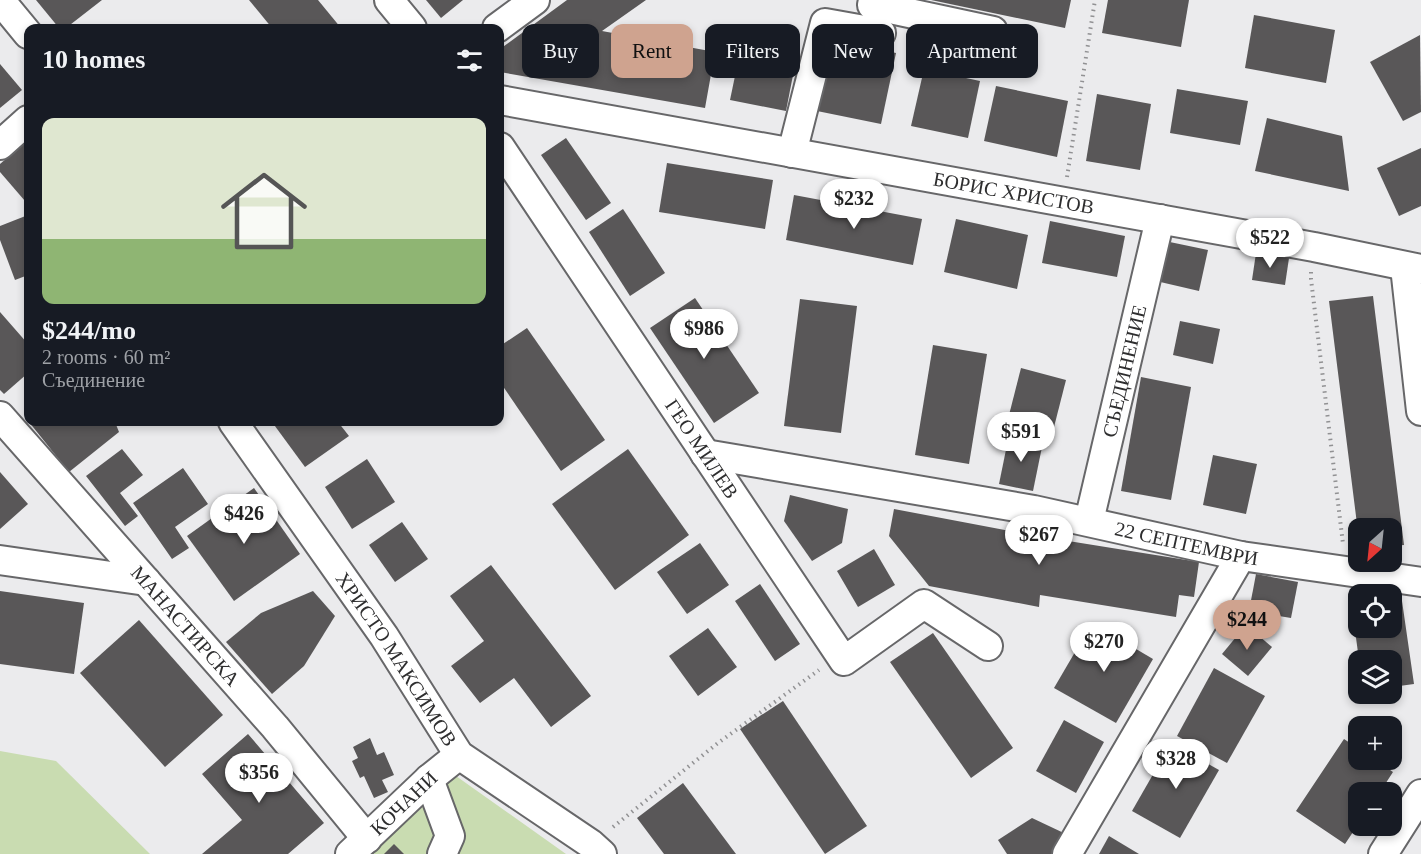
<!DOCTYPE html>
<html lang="en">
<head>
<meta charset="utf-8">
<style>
	:root { --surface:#171b24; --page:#20242c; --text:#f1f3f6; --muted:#9ea1a6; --line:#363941; --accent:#cfa38f }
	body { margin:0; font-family:"Times New Roman",serif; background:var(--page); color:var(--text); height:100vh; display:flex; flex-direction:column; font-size:22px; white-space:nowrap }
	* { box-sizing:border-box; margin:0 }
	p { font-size:20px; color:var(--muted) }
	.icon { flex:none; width:33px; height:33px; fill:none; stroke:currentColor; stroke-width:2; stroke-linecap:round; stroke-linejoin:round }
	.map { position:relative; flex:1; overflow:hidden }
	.side { position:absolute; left:24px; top:24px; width:480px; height:402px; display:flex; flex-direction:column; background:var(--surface); border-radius:12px; box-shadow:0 3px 9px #0003 }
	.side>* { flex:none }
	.hud { position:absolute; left:522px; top:24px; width:570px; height:54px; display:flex; gap:12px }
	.needle { width:39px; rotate:207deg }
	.controls { position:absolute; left:1348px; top:518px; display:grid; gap:12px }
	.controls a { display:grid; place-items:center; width:54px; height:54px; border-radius:12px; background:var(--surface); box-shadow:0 3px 9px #0003; font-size:30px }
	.price { position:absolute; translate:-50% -51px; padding:0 14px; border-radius:21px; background:#fff; color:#222; font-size:20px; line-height:39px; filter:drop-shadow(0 2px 3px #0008) }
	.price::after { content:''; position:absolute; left:50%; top:36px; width:18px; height:14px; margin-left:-9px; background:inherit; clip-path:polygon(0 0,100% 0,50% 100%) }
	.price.on { background:var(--accent); color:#111 }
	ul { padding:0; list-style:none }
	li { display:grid; align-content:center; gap:12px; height:318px; padding:0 18px }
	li+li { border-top:2px solid var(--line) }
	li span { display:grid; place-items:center; height:186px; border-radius:12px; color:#555 }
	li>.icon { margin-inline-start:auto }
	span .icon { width:108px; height:108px; fill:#fffc; stroke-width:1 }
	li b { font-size:26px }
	h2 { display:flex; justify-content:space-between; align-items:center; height:72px; padding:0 18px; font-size:26px }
	.pill { padding:0 21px; border-radius:12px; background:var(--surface); box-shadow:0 3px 9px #0003; font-size:21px; line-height:54px }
	.pill.on { background:var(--accent); color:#111 }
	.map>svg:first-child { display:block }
	.green { fill:#c9dcb1 }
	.building { fill:#595758 }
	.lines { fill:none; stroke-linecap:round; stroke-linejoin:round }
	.minor-casing { stroke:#676769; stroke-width:32 }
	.path { stroke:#919193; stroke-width:4; stroke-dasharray:1.5 4.5; stroke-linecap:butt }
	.minor { stroke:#fff; stroke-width:28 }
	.labels { text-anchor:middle; stroke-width:6; stroke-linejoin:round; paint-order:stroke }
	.street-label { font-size:20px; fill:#2e2e2f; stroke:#f8f8fb }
</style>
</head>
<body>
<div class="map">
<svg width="1421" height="854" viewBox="0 0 1421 854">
	<rect width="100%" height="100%" fill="#ebebed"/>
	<g class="green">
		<polygon points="0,751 56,761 150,854 0,854"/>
		<polygon points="456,776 566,854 371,854"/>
	</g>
	<g class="building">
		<polygon points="36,0 102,0 66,28 59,28"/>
		<polygon points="249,0 318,0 341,28 272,28"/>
		<polygon points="426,0 463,0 441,18"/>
		<polygon points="567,0 646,0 602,31 715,52 705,108 500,72 500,49"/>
		<polygon points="931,0 1071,0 1065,28"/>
		<polygon points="1108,0 1189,0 1181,47 1102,33"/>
		<polygon points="1254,15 1335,30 1326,83 1245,68"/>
		<polygon points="745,28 800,39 786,111 730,100"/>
		<polygon points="1420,35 1421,112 1403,121 1370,62"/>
		<polygon points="831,39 896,53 881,124 817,111"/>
		<polygon points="0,64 22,90 0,108"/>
		<polygon points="924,69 980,81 968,138 911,126"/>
		<polygon points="996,86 1068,101 1057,157 984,141"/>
		<polygon points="1177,89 1248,101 1240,145 1170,133"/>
		<polygon points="1097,94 1151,104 1140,170 1086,161"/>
		<polygon points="1267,118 1342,136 1349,191 1255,171"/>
		<polygon points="566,138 611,203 586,220 541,155"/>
		<polygon points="28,140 28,198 25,201 0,172 0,164"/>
		<polygon points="1421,148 1421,206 1399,216 1377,168"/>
		<polygon points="667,163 773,180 765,229 659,212"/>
		<polygon points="794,195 922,219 913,265 786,240"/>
		<polygon points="623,209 665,273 630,296 589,232"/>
		<polygon points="28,215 28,275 15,280 0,240 0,226"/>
		<polygon points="956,219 1028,235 1017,289 944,272"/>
		<polygon points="1050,221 1125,236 1117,277 1042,263"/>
		<polygon points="1165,241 1208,250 1199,291 1156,281"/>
		<polygon points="1256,253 1289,258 1285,285 1252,280"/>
		<polygon points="1373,296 1404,545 1392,546 1392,528 1359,528 1358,532 1329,301"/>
		<polygon points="695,298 759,393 714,423 650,328"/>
		<polygon points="800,299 857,306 841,433 784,426"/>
		<polygon points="0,312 28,344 28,373 4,394 0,390"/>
		<polygon points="1180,321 1220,329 1213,364 1173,355"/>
		<polygon points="527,328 605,440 561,471 500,382 500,346"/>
		<polygon points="933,345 987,354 969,464 915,455"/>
		<polygon points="1021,368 1066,380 1054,427 1009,415"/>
		<polygon points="1141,377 1191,387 1171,500 1121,491"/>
		<polygon points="29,422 115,422 119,432 69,472"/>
		<polygon points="272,422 338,422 349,436 305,467"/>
		<polygon points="1009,435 1043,442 1033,491 999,484"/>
		<polygon points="122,449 143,475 120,493 138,516 125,526 86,476"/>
		<polygon points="628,449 689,535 615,590 552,504"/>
		<polygon points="1213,455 1257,464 1246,514 1203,505"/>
		<polygon points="367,459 395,502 352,529 325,487"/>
		<polygon points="183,468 208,504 175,527 189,548 172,559 133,503"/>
		<polygon points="0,472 28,504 0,529"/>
		<polygon points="254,488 300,554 234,601 187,536"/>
		<polygon points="790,495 848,509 842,543 812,561 784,521"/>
		<polygon points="894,509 1031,535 1199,562 1194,597 1179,595 1176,617 1040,595 1039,607 929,586 889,536"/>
		<polygon points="402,522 428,559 395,582 369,545"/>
		<polygon points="700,543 729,585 687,614 657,572"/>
		<polygon points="874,549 895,585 858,607 837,571"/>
		<polygon points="491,565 591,696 551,727 514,678 480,703 451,666 484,641 450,596"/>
		<polygon points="1256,574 1298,582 1291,618 1249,611"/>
		<polygon points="760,584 800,644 775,661 735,601"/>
		<polygon points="0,591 84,603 74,674 0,664"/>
		<polygon points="313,591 335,616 304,666 272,694 226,642 261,613"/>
		<polygon points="1402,601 1414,684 1392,687 1392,660 1359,660 1352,608 1359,607 1359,627 1392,627 1392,602"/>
		<polygon points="139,620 223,715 165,767 80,673"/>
		<polygon points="1092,623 1153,659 1116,723 1054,688"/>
		<polygon points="1246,625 1272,647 1248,676 1222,654"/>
		<polygon points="708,628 737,667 698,696 669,656"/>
		<polygon points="933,633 1013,748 971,778 890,662"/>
		<polygon points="1214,668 1265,696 1227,763 1177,736"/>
		<polygon points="783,701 867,826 825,854 740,729"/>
		<polygon points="1064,720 1104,742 1076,793 1036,771"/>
		<polygon points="248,734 324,823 288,854 202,854 242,820 202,774"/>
		<polygon points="370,738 377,755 384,752 394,775 382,780 388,792 374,798 364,776 360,778 352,761 358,758 353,747"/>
		<polygon points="1344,739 1359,749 1359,759 1374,759 1393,772 1380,792 1359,792 1359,823 1345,844 1296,811"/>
		<polygon points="1171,743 1219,770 1180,838 1132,811"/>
		<polygon points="683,783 736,854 664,854 637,818"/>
		<polygon points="1032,818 1068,835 1060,854 1007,854 998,840"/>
		<polygon points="1109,836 1139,854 1099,854"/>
		<polygon points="394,844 404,854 384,854"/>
	</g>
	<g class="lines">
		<g class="minor-casing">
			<g id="minor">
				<polyline points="0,0 28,34"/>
				<polyline points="389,0 412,28"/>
				<polyline points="873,0 872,5 993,31"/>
				<polyline points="497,28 535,0"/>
				<path id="s1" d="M 500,100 L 1314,247 L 1421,269"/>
				<polyline points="0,145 28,120"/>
				<path id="s2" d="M 500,147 L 844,661 L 924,604 L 988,646"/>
				<polyline points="792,153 825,23 881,33"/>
				<polyline points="1405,267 1421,411"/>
				<path id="s3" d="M 0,416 L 275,727 L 367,839"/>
				<path id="s4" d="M 233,422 L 384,636 L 459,755 L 591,844 L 602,854"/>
				<path id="s5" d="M 705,454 L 1034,510 L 1241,556 L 1421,582"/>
				<path id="s6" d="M 1089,521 L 1160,219"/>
				<polyline points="0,560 146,581"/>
				<polyline points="429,779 450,836 442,854"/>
				<path id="s7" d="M 350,854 L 429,779 L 459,755"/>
				<polyline points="1067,854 1241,556"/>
				<polyline points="1383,854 1421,794"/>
			</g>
		</g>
		<g class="path">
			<polyline points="1067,177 1095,0"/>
			<polyline points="1311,272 1311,279 1343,544"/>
			<polyline points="613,827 718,743 819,670"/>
		</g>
		<use href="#minor" class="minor"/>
	</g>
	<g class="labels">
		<g class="street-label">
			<text dy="7" stroke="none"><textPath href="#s1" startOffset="522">БОРИС ХРИСТОВ</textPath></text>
			<text dy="7" stroke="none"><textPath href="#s6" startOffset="154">СЪЕДИНЕНИЕ</textPath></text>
			<text dy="7" stroke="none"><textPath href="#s2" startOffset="363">ГЕО МИЛЕВ</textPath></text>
			<text dy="7" stroke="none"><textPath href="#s5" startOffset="490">22 СЕПТЕМВРИ</textPath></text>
			<text dy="7" stroke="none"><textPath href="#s3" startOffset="280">МАНАСТИРСКА</textPath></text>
			<text dy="7" stroke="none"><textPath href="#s4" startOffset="288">ХРИСТО МАКСИМОВ</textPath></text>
			<text dy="7" stroke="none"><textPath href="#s7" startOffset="74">КОЧАНИ</textPath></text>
		</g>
	</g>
</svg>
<div class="controls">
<a><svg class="needle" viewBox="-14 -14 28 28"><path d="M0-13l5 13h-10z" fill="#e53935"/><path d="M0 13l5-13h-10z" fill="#9ea1a6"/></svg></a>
<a><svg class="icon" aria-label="locate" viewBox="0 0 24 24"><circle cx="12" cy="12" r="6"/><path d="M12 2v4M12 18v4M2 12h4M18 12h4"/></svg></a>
<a><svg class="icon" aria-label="layers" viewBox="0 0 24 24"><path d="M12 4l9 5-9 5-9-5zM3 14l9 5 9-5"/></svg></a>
<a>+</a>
<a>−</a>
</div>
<b class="price" style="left:854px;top:230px">$232</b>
<b class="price" style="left:1270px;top:269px">$522</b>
<b class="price" style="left:704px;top:360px">$986</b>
<b class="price" style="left:1021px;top:463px">$591</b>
<b class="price" style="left:244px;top:545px">$426</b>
<b class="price" style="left:1039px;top:566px">$267</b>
<b class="price on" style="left:1247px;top:651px">$244</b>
<b class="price" style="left:1104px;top:673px">$270</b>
<b class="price" style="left:1176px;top:790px">$328</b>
<b class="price" style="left:259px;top:804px">$356</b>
<div class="hud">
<a class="pill">Buy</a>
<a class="pill on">Rent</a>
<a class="pill">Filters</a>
<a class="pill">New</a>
<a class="pill">Apartment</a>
</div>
<section class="side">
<h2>10 homes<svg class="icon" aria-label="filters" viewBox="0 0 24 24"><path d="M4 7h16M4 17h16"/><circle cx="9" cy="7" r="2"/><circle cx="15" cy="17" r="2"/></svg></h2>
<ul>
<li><span style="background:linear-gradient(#dfe7d0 65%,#8fb573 0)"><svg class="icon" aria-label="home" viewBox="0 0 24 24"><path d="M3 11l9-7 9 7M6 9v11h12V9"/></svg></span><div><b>$244/mo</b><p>2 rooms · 60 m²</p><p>Съединение</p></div></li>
</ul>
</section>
</div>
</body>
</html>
